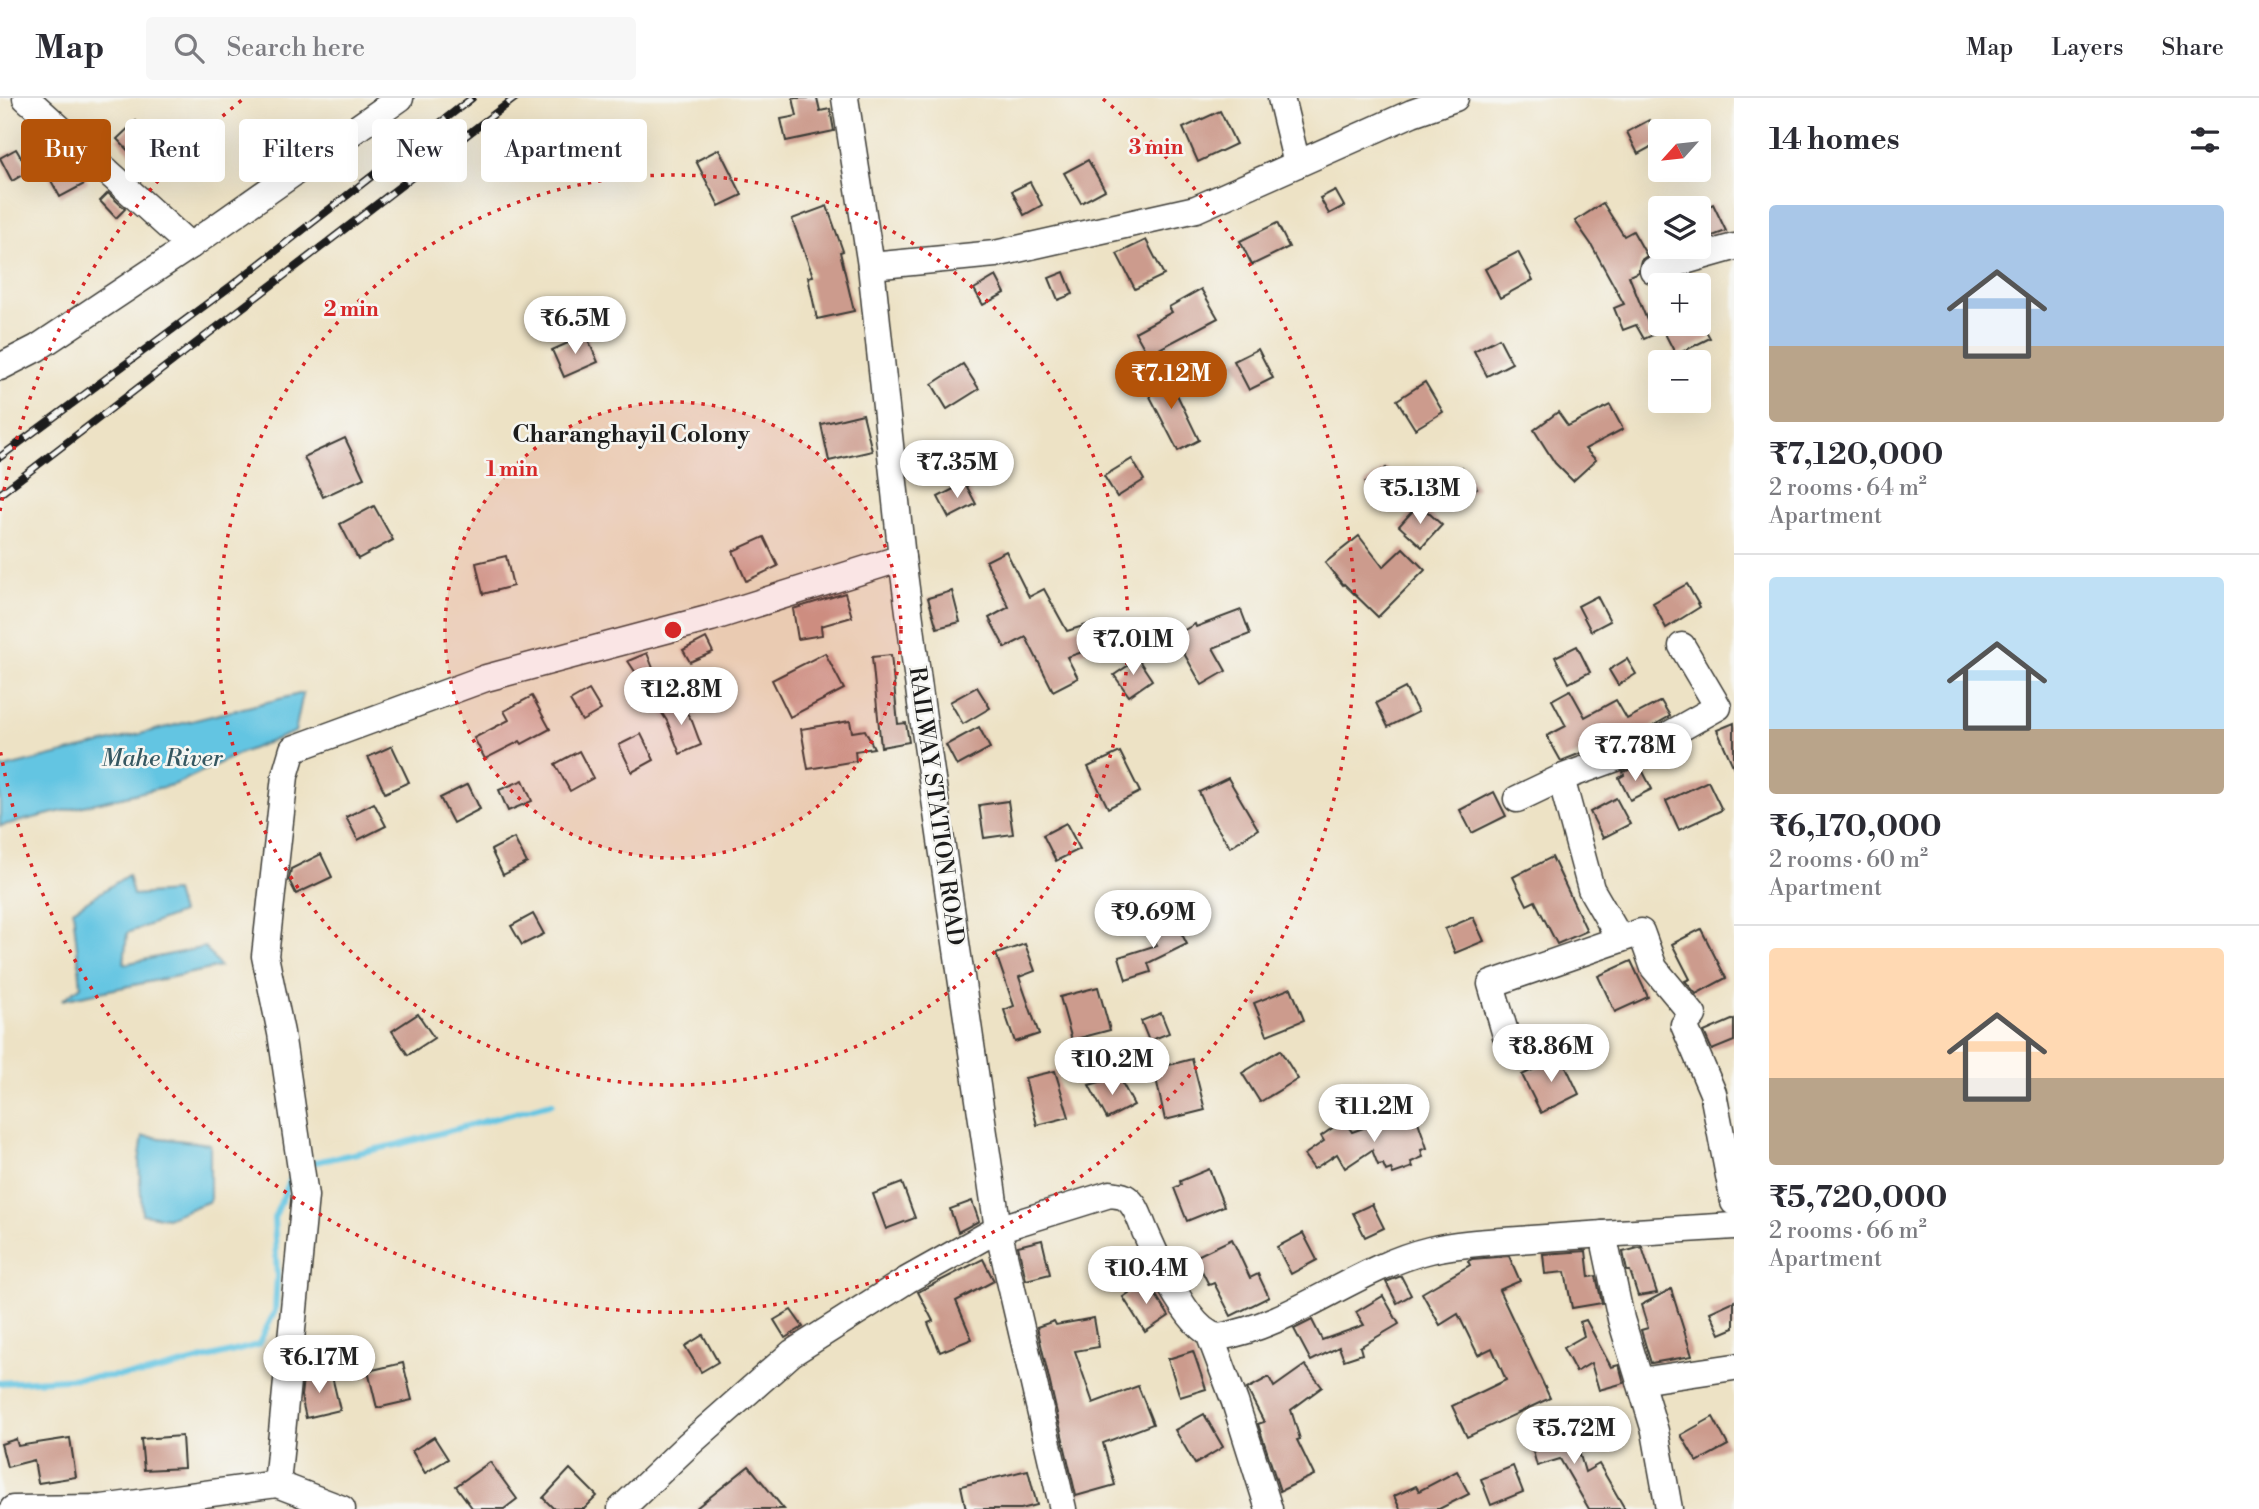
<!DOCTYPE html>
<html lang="en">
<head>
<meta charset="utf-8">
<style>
	:root { --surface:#fff; --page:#f7f7f7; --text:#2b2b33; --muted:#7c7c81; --line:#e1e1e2; --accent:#b45309 }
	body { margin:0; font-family:"Libre Bodoni",serif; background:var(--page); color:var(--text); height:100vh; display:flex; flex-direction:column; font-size:26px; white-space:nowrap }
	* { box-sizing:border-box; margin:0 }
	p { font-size:23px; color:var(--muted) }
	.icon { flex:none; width:38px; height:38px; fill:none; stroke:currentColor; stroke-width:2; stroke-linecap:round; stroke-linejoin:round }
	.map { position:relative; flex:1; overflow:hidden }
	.side { display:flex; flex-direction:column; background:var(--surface); width:525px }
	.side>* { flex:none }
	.hud { position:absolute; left:21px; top:21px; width:665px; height:63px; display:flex; gap:14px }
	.needle { width:46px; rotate:243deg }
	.tools { position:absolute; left:1648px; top:21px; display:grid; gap:14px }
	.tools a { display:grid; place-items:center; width:63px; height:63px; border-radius:7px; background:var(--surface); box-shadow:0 7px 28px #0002; font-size:35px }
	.price { position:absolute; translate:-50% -60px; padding:0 16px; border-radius:24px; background:#fff; color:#222; font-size:23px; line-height:46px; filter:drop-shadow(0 2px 4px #0008) }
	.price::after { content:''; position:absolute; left:50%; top:42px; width:21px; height:16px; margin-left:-10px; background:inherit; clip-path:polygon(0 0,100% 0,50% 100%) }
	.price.current { background:var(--accent); color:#fff }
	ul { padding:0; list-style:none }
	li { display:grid; align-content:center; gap:14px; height:371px; padding:0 35px }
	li+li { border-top:2px solid var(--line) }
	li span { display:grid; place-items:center; height:217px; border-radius:7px; color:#555 }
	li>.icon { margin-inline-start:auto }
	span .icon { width:126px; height:126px; fill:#fffc; stroke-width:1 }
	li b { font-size:30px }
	h2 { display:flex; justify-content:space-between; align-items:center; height:84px; padding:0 35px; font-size:30px }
	.pill { padding:0 24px; border-radius:7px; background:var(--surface); box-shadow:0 7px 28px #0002; font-size:24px; line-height:63px }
	.pill.current { background:var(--accent); color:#fff }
	header { display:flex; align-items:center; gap:42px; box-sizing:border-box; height:98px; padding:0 35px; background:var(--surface); border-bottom:2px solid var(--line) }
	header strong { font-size:33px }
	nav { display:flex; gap:38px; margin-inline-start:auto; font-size:24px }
	.search { width:490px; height:63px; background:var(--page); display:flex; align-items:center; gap:18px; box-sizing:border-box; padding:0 24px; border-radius:7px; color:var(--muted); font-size:26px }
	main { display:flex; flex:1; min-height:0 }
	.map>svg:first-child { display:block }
	.water { fill:#64c5e2; stroke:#40707f; stroke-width:2 }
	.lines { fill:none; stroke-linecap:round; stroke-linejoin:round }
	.stream { stroke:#64c5e2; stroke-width:6 }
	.building { fill:#cc9b8d }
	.minor-casing { stroke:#3b3a35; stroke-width:29 }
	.minor { stroke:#fff; stroke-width:26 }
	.rail-casing { stroke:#1c1c1c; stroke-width:8 }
	.rail { stroke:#f6f6f2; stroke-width:5; stroke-dasharray:16; stroke-linecap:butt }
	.ring { fill:none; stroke:#d62828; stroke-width:3.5; stroke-dasharray:3.5 7 }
	.labels { text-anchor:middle; stroke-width:5; stroke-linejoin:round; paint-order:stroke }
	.street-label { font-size:23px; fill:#1c1c1c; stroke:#f6f6f2 }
	.neighbourhood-label { font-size:24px; font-weight:bold; fill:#1c1c1c; stroke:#f6f6f2 }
	.water-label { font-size:24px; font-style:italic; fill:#355761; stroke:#f6f6f2 }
	.centre { fill:#d62828; stroke:#f6f6f2; stroke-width:3.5 }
	.ring-label { font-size:21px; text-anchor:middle; font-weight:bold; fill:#d62828; stroke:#f6f6f2; stroke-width:5; stroke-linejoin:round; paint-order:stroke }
</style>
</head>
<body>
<header>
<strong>Map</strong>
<div class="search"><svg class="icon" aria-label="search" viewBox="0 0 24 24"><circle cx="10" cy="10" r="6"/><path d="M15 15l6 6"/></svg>Search here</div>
<nav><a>Map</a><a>Layers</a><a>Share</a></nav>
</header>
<main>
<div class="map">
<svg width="1734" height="1411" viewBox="0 0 1734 1411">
	<rect width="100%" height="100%" fill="#f6f6f2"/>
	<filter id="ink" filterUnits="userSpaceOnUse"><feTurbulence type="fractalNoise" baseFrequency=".0143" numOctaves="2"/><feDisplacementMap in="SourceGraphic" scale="14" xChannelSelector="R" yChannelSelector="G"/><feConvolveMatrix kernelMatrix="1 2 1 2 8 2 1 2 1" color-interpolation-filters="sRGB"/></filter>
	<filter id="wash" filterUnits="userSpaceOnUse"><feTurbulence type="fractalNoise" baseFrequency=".00686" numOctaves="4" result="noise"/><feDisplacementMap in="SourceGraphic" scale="28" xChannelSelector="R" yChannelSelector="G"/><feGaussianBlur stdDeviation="1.57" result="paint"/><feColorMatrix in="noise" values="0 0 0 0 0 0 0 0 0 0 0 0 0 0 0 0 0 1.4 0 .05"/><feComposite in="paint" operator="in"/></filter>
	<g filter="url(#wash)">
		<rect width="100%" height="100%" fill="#ede2c5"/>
		<g class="water">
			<polygon points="303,595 295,634 236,657 176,686 0,728 0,671"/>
			<polygon points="128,777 133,797 175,794 181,815 127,835 124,866 205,849 220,869 62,902 81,888 73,812"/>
			<polygon points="143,1038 210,1046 210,1103 167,1120 142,1116 139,1063"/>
		</g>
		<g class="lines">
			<g class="stream">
				<polyline points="306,1066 400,1046 552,1005"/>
				<polyline points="0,1285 145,1276 258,1247 275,1213 277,1178 274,1120 293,1076"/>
			</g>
		</g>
		<g id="blocks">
			<g class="building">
				<polygon points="793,0 817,0 820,13 830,11 834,33 786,43 781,21 797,18"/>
				<polygon points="1220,13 1236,46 1198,64 1183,30"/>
				<polygon points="1649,22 1660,44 1638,56 1627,34"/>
				<polygon points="136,23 152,40 133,58 117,41"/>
				<polygon points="171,42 187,59 173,72 157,56"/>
				<polygon points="16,51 29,73 12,83 0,60"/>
				<polygon points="719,51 742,97 719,108 696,63"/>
				<polygon points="1088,62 1105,92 1081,105 1064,75"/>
				<polygon points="74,65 80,70 88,84 60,99 49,79"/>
				<polygon points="1030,84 1042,107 1024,117 1012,93"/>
				<polygon points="1335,92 1344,108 1329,116 1320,100"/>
				<polygon points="108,95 125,111 116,120 100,103"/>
				<polygon points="1603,105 1624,138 1633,133 1647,158 1641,162 1638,174 1629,178 1653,237 1644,241 1636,227 1623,232 1614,210 1624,206 1591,146 1575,123"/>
				<polygon points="1713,106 1726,133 1699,143 1699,113"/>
				<polygon points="827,108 843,153 840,154 854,213 817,221 808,179 813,178 792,121"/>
				<polygon points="1277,125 1289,149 1252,167 1240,143"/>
				<polygon points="1146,142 1164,177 1135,191 1117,156"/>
				<polygon points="1518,154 1533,182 1500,200 1485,171"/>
				<polygon points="1064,174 1073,196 1058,202 1049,180"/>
				<polygon points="996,178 1005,195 983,207 974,191"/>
				<polygon points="1201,191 1218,220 1148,257 1135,234 1172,214 1169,209"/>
				<polygon points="1660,226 1702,226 1710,240 1676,257"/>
				<polygon points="586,237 598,264 564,279 552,252"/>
				<polygon points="1499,240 1512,265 1487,278 1474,253"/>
				<polygon points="1258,251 1273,280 1249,292 1234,263"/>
				<polygon points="963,266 979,291 947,311 932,286"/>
				<polygon points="1166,274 1199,342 1178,353 1143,285"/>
				<polygon points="1425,284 1443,314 1415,331 1397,302"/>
				<polygon points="1610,307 1623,331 1585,351 1596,362 1573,383 1555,365 1534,332 1558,314 1568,328"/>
				<polygon points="863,316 872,353 829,363 821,326"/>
				<polygon points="345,340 364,380 323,399 304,359"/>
				<polygon points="1132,361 1144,382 1117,399 1104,378"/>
				<polygon points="1462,369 1477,390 1450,407 1436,386"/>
				<polygon points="1386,370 1401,391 1380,406 1365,385"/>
				<polygon points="965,385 976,406 949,420 938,399"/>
				<polygon points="1419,406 1442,427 1422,449 1399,428"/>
				<polygon points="374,408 393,442 358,461 340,426"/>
				<polygon points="1359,438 1383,469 1403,450 1425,472 1378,519 1344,486 1343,487 1325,465"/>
				<polygon points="764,439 778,468 746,483 733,453"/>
				<polygon points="1006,453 1029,499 1044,491 1067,533 1096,524 1104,547 1067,559 1078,580 1053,593 1026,539 1005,550 989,520 1009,509 986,463"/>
				<polygon points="506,458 513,488 483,496 476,465"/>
				<polygon points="1687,486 1700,509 1666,530 1653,505"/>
				<polygon points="952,493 960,524 937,530 928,500"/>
				<polygon points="845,495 852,519 821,528 822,537 798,541 793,511"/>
				<polygon points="1597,498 1610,523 1591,533 1578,508"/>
				<polygon points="1241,512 1250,536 1213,550 1226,573 1202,587 1174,538 1195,526 1196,529"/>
				<polygon points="706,540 713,554 690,564 683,552"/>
				<polygon points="1577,548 1590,574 1569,585 1555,559"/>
				<polygon points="647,555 656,578 642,584 628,563"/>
				<polygon points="825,555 844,591 790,619 772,582"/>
				<polygon points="891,557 898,626 906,625 909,644 881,649 872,559"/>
				<polygon points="1138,561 1152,582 1129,598 1114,577"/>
				<polygon points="1627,561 1636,576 1618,587 1609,572"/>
				<polygon points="977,589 990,610 963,626 950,604"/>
				<polygon points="1405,590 1418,614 1388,629 1376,605"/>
				<polygon points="589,592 601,612 582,623 570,603"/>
				<polygon points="1570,592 1585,619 1616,602 1627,621 1661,603 1670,618 1642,634 1607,647 1606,645 1561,663 1547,638 1566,628 1552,602"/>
				<polygon points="532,598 550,631 522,646 520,643 485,661 474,640 509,622 504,613"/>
				<polygon points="678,601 692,623 701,647 680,656 667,623 660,612"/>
				<polygon points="850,623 852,634 865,632 874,650 855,653 856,663 808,671 801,631"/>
				<polygon points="1734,625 1734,670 1717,632"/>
				<polygon points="979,629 990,650 957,668 946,647"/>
				<polygon points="641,636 654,662 632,674 619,647"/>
				<polygon points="392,648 409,684 385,695 368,659"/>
				<polygon points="579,653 593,680 570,693 555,666"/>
				<polygon points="1120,654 1140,694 1108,710 1088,669"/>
				<polygon points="1640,668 1652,691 1630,702 1619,680 1624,677 1623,674"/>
				<polygon points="1228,680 1258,731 1230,749 1212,722 1199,694"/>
				<polygon points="523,682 532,703 508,713 499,692"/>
				<polygon points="1708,683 1722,712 1679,732 1666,703"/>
				<polygon points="468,686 480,711 453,725 440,700"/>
				<polygon points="1494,694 1506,718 1472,735 1460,712"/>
				<polygon points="1616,700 1630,726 1603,740 1590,714"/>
				<polygon points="1008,703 1013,736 984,740 979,707"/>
				<polygon points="374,705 386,728 358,742 346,719"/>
				<polygon points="1066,725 1080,751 1056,763 1043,737"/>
				<polygon points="514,740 527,765 503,777 491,752"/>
				<polygon points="321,756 332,779 296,796 289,782 291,771"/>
				<polygon points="1552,759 1587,833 1557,846 1535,803 1527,807 1513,779"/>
				<polygon points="533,816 544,836 522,847 511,828"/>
				<polygon points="1473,819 1484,843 1455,855 1445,831"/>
				<polygon points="1174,821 1187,846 1148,865 1151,874 1126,882 1119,859 1157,847 1150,833"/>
				<polygon points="1701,831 1726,880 1696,896 1685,883 1690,881 1672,846"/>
				<polygon points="1025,846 1035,873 1019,879 1039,936 1015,944 1004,912 1014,908 996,856"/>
				<polygon points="1631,863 1648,899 1615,914 1598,878"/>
				<polygon points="1098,889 1110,932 1072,942 1060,899"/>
				<polygon points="1291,890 1304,922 1267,937 1254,905"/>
				<polygon points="1161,915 1169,935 1149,943 1141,923"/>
				<polygon points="418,916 434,940 408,957 392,933"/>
				<polygon points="1734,921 1734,943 1712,952 1704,934"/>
				<polygon points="1280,952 1298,981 1260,1004 1242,975"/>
				<polygon points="1561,958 1579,996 1541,1015 1522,977"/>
				<polygon points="1192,961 1205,1012 1165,1022 1154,971"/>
				<polygon points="1055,973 1069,1019 1037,1027 1025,980"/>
				<polygon points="1119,979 1134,1007 1107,1021 1089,987"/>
				<polygon points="1414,1012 1427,1050 1421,1052 1423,1059 1411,1064 1413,1069 1393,1076 1391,1071 1386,1073 1383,1066 1378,1067 1372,1052 1345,1070 1337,1056 1314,1071 1304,1057 1324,1043 1321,1038 1344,1022 1352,1034"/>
				<polygon points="1209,1071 1224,1108 1187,1123 1174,1090 1181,1087 1180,1083"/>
				<polygon points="902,1085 915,1120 886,1131 873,1096"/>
				<polygon points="972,1103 979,1123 958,1134 950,1111"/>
				<polygon points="1372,1106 1384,1130 1365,1139 1353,1115"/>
				<polygon points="1303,1135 1317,1162 1291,1176 1277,1149"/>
				<polygon points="1232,1141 1250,1180 1258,1176 1269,1199 1231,1218 1214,1185 1209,1187 1195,1159"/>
				<polygon points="1042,1142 1050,1176 1026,1182 1018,1148"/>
				<polygon points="1642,1149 1657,1195 1638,1198 1630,1173 1627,1173 1623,1154"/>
				<polygon points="1586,1153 1589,1179 1596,1178 1602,1205 1572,1210 1565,1174 1545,1176 1543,1156"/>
				<polygon points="1509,1158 1520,1183 1499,1192 1550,1300 1467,1339 1452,1308 1506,1282 1492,1250 1478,1257 1458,1216 1440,1227 1422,1195 1470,1167 1468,1163 1472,1161"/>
				<polygon points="983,1161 994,1183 956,1203 972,1241 940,1254 928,1225 933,1223 918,1194"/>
				<polygon points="1401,1178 1411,1197 1397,1205 1386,1184"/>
				<polygon points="1147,1183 1169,1218 1145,1234 1123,1199"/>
				<polygon points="1671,1191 1692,1258 1651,1265 1641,1232 1648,1230 1641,1207"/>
				<polygon points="1383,1198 1399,1226 1360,1249 1362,1256 1344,1262 1339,1249 1311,1263 1294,1231 1312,1222 1322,1242 1364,1227 1356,1214"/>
				<polygon points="1734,1203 1734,1230 1720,1236 1710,1214"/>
				<polygon points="791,1212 803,1229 785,1240 774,1222"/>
				<polygon points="1094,1220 1099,1249 1075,1253 1093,1305 1138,1288 1153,1326 1103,1345 1115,1387 1076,1398 1037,1229 1054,1223 1056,1227"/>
				<polygon points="1586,1222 1611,1269 1619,1267 1624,1285 1599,1292 1591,1265 1576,1274 1563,1250 1584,1238 1580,1224"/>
				<polygon points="703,1237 718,1264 701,1274 685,1248"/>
				<polygon points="1193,1253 1206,1291 1180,1299 1168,1261"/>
				<polygon points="403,1265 412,1302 377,1310 368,1273"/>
				<polygon points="1305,1267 1322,1289 1291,1312 1300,1341 1297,1342 1314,1377 1280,1393 1258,1326 1264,1324 1247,1291 1269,1279 1274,1289"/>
				<polygon points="331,1274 340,1312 306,1320 301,1298 303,1280"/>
				<polygon points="1204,1316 1223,1349 1195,1366 1175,1332"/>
				<polygon points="1713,1319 1728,1347 1697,1364 1681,1337"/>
				<polygon points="1570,1323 1585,1374 1599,1366 1625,1411 1589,1411 1560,1361 1537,1368 1528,1335"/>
				<polygon points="182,1338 184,1370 144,1372 141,1341"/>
				<polygon points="434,1339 448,1361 425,1375 412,1353"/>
				<polygon points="70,1340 76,1379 38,1385 34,1362 7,1369 1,1346 16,1341 18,1348"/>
				<polygon points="490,1364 517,1401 504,1411 473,1411 456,1388"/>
				<polygon points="749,1368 784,1411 695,1411"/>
				<polygon points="1513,1368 1523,1394 1491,1407 1481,1381"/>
				<polygon points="570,1371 597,1398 584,1411 554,1411 543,1400"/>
				<polygon points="1028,1372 1037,1407 1021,1411 966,1411 961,1388"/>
				<polygon points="1457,1373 1469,1396 1439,1411 1400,1411 1394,1398 1416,1388 1419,1393"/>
			</g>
		</g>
	</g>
	<g filter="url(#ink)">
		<use href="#blocks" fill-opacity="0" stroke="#3b3a35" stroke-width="2"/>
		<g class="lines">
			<g class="minor-casing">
				<g id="minor">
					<polyline points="26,0 190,148 400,0"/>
					<polyline points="845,0 871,168 902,460 921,606 998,1131 1063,1411"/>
					<polyline points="1281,0 1297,66"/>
					<polyline points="871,168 995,156 1196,111 1412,15 1455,0"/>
					<polyline points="1653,172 1734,149"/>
					<polyline points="0,269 37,250 190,148"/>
					<polyline points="1561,680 1649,648 1718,609 1682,548"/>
					<polyline points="1517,701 1561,680 1591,791 1620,841"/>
					<polyline points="1509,948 1491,886 1641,834 1654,870 1693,917 1684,927 1713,995 1734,1104"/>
					<polyline points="1603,1136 1621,1221 1655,1333 1669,1411"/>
					<polyline points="1210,1238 1235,1304 1269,1411"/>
					<polyline points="1640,1283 1734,1269"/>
					<polyline points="277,1386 305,1098 281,935 265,858 285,678 293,651 486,580 711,520 902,460"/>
					<polyline points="13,1411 102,1410 277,1386 342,1411"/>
					<path d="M 621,1411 L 689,1346 L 792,1255 L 907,1182 L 998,1131 L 1110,1096 C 1115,1097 1122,1097 1126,1100 C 1137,1107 1140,1122 1145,1133 C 1157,1160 1188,1235 1219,1239 C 1295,1226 1355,1170 1430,1152 C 1463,1144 1498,1144 1531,1141 C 1599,1136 1666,1132 1734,1128"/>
				</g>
			</g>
			<use href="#minor" class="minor"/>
			<g class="rail-casing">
				<g id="rail">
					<polyline points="0,359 231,188 472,0"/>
					<polyline points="0,396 515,0"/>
				</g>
			</g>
			<use href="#rail" class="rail"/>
		</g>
	</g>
	<circle cx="673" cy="532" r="228" fill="#d62828" fill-opacity=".12"/>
	<g class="ring">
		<circle cx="673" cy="532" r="228"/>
		<circle cx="673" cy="532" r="455"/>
		<path d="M0 413A683 683 0 0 1 243 1M1103 1A683 683 0 1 1 0 651"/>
	</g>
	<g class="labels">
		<g class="street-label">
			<text transform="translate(937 708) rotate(82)" y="8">RAILWAY STATION ROAD</text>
		</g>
		<g class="neighbourhood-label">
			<text x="631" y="344">Charanghayil Colony</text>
		</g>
		<g class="water-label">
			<text x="162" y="668">Mahe River</text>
		</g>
	</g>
	<circle cx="673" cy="532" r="10" class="centre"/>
	<g class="ring-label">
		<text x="1156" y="56">3 min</text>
		<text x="351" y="218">2 min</text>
		<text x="512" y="378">1 min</text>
	</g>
</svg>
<div class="tools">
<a><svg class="needle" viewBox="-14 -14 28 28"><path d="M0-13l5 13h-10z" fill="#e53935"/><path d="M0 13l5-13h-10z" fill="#7c7c81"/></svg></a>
<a><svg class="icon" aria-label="layers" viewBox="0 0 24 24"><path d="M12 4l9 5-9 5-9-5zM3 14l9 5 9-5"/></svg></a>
<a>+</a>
<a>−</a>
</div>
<b class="price" style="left:575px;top:258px">₹6.5M</b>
<b class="price current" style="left:1171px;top:313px">₹7.12M</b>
<b class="price" style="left:957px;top:402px">₹7.35M</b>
<b class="price" style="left:1420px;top:428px">₹5.13M</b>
<b class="price" style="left:1133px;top:579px">₹7.01M</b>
<b class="price" style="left:681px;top:629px">₹12.8M</b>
<b class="price" style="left:1635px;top:685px">₹7.78M</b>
<b class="price" style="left:1153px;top:852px">₹9.69M</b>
<b class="price" style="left:1551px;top:986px">₹8.86M</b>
<b class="price" style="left:1112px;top:999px">₹10.2M</b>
<b class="price" style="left:1374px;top:1046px">₹11.2M</b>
<b class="price" style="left:1146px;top:1208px">₹10.4M</b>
<b class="price" style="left:319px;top:1297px">₹6.17M</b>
<b class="price" style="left:1574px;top:1368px">₹5.72M</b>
<div class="hud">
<a class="pill current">Buy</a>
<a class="pill">Rent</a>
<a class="pill">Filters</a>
<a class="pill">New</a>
<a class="pill">Apartment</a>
</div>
</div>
<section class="side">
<h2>14 homes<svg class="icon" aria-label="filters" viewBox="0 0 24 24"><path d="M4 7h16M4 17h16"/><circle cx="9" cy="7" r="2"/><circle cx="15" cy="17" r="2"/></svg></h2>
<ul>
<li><span style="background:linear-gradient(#a9c7e8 65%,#b9a48a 0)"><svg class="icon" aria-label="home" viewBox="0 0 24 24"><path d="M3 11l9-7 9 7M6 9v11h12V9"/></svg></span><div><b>₹7,120,000</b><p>2 rooms · 64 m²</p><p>Apartment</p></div></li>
<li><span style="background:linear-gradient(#bfe0f5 70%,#b9a48a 0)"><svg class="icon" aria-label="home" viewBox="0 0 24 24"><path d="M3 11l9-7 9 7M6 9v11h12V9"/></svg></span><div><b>₹6,170,000</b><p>2 rooms · 60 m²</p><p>Apartment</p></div></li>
<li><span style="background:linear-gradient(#ffd9b3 60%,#b9a48a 0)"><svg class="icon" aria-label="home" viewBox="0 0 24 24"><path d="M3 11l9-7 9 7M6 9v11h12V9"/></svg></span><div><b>₹5,720,000</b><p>2 rooms · 66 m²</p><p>Apartment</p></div></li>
</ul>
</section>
</main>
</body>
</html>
